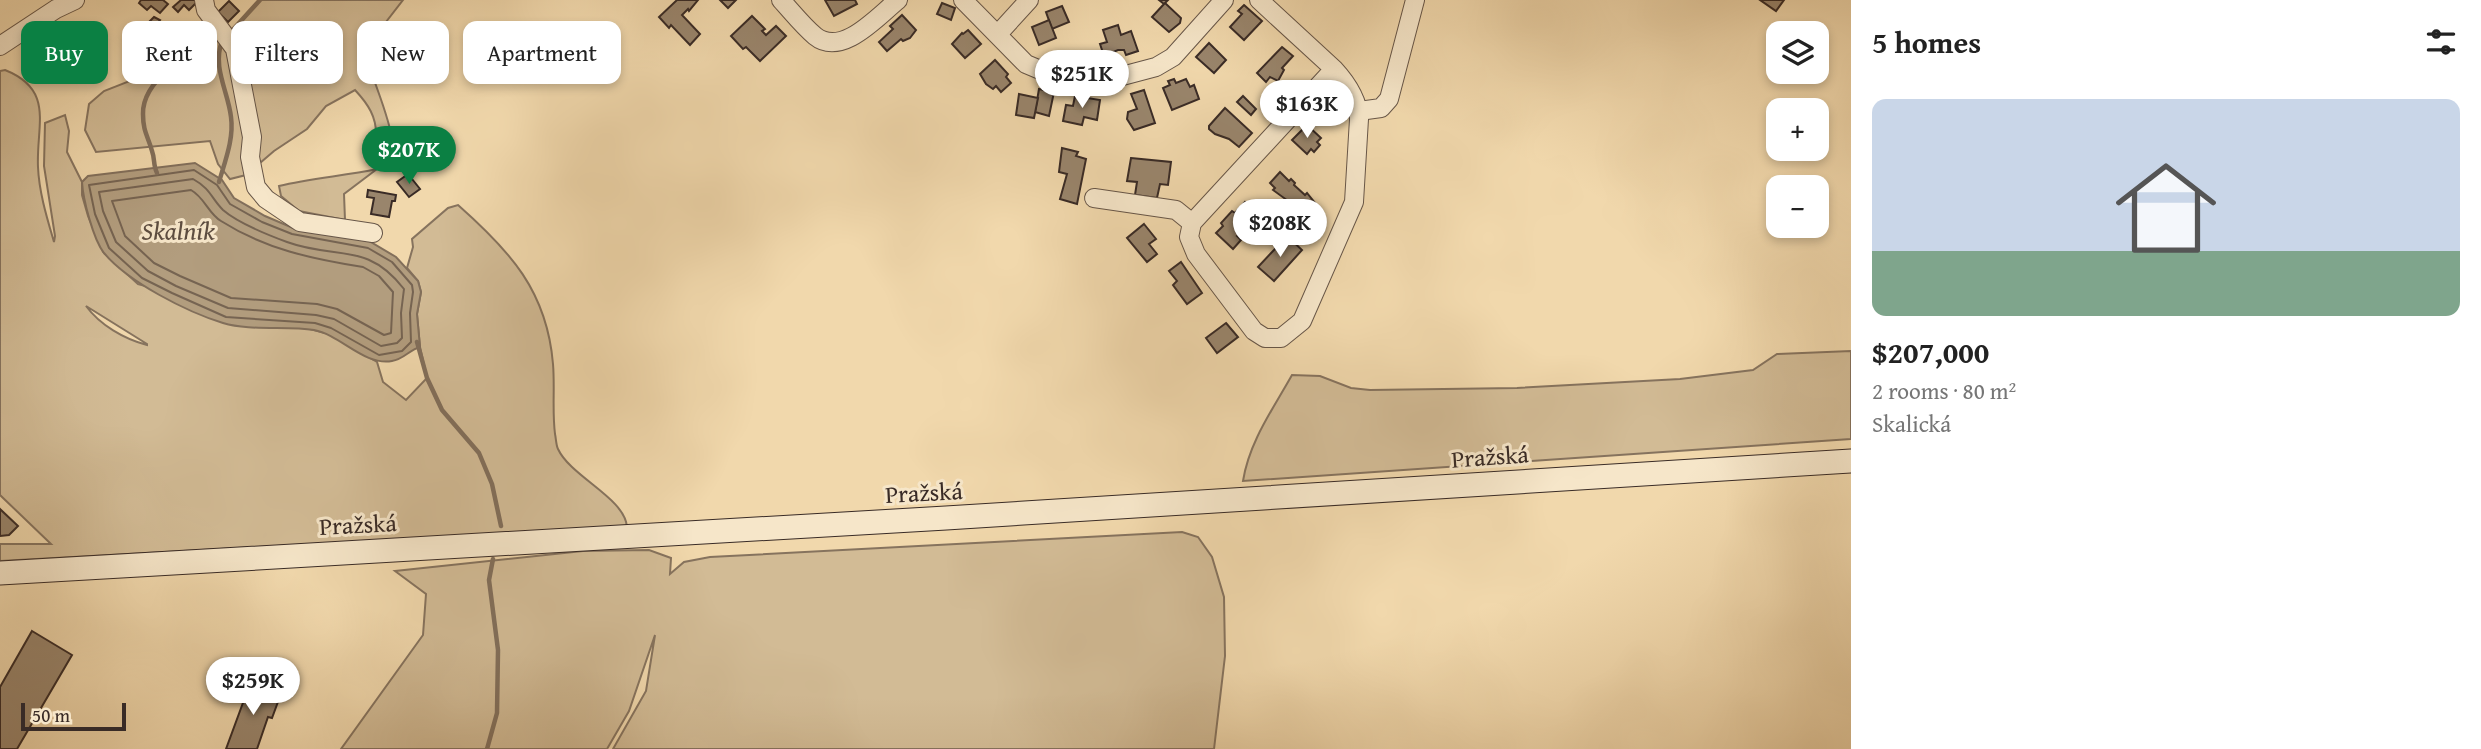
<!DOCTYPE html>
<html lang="en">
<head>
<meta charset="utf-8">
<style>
	:root { --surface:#fff; --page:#f2f2f2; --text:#222; --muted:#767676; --line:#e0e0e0; --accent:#0b8043 }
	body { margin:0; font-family:"Gentium Book Plus",serif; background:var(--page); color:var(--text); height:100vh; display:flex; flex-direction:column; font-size:26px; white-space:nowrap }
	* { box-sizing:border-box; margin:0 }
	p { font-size:23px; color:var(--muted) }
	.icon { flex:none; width:38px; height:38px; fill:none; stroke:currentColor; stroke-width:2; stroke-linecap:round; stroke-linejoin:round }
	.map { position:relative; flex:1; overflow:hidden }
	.side { display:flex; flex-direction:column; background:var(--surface); width:630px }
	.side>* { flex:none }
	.hud { position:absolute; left:21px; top:21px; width:665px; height:63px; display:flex; gap:14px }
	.tools { position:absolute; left:1766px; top:21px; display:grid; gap:14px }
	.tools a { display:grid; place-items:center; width:63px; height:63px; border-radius:14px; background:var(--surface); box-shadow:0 4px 10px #0003; font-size:35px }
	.scale { position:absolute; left:21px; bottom:18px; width:105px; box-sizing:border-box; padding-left:7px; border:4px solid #392b26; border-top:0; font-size:19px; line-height:24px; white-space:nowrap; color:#392b26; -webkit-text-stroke:5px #f6e6c9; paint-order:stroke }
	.price { position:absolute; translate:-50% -60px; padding:0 16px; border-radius:24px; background:#fff; color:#222; font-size:23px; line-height:46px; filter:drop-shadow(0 2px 4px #0008) }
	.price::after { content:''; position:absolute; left:50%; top:42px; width:21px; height:16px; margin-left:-10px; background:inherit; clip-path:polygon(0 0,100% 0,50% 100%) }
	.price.selected { background:var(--accent); color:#fff }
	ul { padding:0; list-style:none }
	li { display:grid; align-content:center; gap:14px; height:371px; padding:0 21px }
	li+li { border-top:2px solid var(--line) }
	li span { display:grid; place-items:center; height:217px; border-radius:14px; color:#555 }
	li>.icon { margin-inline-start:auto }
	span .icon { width:126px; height:126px; fill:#fffc; stroke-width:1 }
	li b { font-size:30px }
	h2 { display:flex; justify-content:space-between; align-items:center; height:84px; padding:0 21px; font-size:30px }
	.tag { padding:0 24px; border-radius:14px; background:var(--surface); box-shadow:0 4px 10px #0003; font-size:24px; line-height:63px }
	.tag.selected { background:var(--accent); color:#fff }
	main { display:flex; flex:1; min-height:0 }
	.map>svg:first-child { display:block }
	.green { fill:#d2bb95; stroke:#86735e; stroke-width:2; fill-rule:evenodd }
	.water { fill:#b29d7e; stroke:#826f5b; stroke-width:2 }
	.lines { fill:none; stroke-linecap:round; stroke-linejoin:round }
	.shore { stroke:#766452; stroke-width:2 }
	.stream { stroke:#826f5b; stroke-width:4.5 }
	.building { fill:#99856c; stroke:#392b26; stroke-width:2 }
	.street-casing { stroke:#675648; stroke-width:20 }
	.secondary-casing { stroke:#392b26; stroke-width:25 }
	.street { stroke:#f6e6c9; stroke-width:18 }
	.secondary { stroke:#f6e6c9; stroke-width:23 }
	.labels { text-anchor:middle; stroke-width:6; stroke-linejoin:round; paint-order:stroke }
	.street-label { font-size:24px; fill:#392b26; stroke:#f6e6c9 }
	.water-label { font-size:26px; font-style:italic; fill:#5d4d40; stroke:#f6e6c9 }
</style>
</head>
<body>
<main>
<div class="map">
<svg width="1851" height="749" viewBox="0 0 1851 749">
	<rect width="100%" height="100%" fill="#f1d8ac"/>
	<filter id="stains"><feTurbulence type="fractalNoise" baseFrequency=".00286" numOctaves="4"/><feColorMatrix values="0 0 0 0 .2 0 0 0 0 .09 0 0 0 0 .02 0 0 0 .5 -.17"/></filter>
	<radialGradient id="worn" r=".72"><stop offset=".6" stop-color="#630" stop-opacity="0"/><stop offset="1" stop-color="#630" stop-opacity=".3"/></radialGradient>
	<g class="green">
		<path d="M 260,0 L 403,0 L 386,22 L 367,58 C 375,87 388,112 393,143 L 376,137 C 377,117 368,104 355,90 L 326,106 L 307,129 L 274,151 L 246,175 L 230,179 L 218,164 L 210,141 L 96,152 L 85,130 L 89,104 L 104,91 L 135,79 L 154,50 L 179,28 L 199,26 L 224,42 Z"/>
		<path d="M 5,70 C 55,90 36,125 38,167 C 39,192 47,218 54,242 L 55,236 L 44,166 L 45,123 L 65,115 L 69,131 L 67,152 L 82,182 L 82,195 L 88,216 L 103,252 L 138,284 L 329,334 L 377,362 L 383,382 L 406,400 L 427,378 L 420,347 L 417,314 L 421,292 L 418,281 L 407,268 L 413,247 L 412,239 L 448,208 L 458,205 C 510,251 547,291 553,364 C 555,388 552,410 555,434 C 556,438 556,445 558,449 C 571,477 625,498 627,527 L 0,561 L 0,544 L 51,544 L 0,495 L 0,71 ZM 86,306 L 147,344 L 147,345 C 124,339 100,325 86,306 Z"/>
		<path d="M 377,169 L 344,194 L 345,220 L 299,211 L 281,196 L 279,186 C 311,178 344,176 377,169 Z"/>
		<path d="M 1851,351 L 1851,439 L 1243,481 C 1249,442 1273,409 1292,375 L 1320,376 L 1351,388 L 1370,390 L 1517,388 L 1680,379 L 1753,370 L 1777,354 Z"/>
		<polygon points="1182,532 1198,537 1212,557 1224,597 1225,656 1214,749 613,749 646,691 655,635 629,711 607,749 341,749 423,635 426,594 395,571 583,551 649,550 671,558 670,574 684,562 710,557"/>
	</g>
	<path class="water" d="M 195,163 L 222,180 L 234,198 L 265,216 L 293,228 L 369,241 L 396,257 L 418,281 L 421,292 L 417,314 L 420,347 C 409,350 404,359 392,361 C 364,366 341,335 314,330 C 286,326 249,331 223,323 C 187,312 128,282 104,253 C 93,239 83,199 82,182 L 88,176 Z"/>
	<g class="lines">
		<g class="shore">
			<polygon points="194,170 217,185 230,204 262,222 292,234 368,248 392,262 412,285 413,292 410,313 411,342 402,351 379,355 331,328 315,323 226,317 172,293 142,278 109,248 95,214 89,185"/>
			<path d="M 193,179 C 211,189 211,198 223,210 C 238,223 268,235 287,242 C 336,260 367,241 404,289 L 401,313 L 402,338 L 397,343 L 381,346 L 334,319 L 316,315 L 228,308 L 176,286 L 148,271 L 116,242 L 103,211 L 99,192 Z"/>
			<path d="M 191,190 C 205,198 208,213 221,221 C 265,249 312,259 363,267 L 379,276 L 393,292 L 391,333 L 384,335 L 337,309 L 317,304 L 231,298 L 180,276 L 154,263 L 125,236 L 112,201 Z"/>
		</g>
		<g class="stream">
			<polyline points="229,34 260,0"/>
			<path d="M 157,173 C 153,165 155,159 152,151 C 148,136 143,132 143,114 C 142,80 191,50 217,38"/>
			<path d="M 219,182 C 225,161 234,139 231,117 C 228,91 212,67 222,41"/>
			<polyline points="417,342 427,378 442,410 479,453 492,484 501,526"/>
			<polyline points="487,749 497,713 498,650 489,580 493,559"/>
		</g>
	</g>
	<g class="building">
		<polygon points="141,0 163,0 168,4 160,13 151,6 147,10 139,3"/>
		<polygon points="181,0 199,0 189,10 184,5 178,12 173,7"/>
		<polygon points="677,0 698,0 689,11 688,9 682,15 700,34 690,45 671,25 669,28 659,17"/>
		<polygon points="720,0 736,0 728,8"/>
		<polygon points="825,0 855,0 857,4 834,16"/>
		<polygon points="1159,0 1168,0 1165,3 1181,18 1180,23 1169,32 1152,17 1164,4"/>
		<polygon points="1760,0 1784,0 1776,11"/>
		<polygon points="229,1 239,11 228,22 218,12"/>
		<polygon points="942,3 955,8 951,20 937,14"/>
		<polygon points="1244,5 1262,21 1244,40 1230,27 1242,14 1238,11"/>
		<polygon points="1062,6 1069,22 1052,29 1046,12"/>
		<polygon points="902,15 916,30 910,38 903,41 901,39 887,51 879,42 893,29 890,26"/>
		<polygon points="752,16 765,29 762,31 766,35 776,26 786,36 760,61 746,47 743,49 731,36"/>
		<polygon points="154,17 160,20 149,35 142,29"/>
		<polygon points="1049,20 1056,38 1039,45 1032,27"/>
		<polygon points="1118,25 1121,35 1131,31 1138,51 1126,55 1124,50 1118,50 1104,56 1100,44 1107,42 1103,30"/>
		<polygon points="968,30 981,44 965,58 952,44 962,33 963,34"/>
		<polygon points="1209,43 1226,60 1214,73 1196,57"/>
		<polygon points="1282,47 1293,56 1282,68 1284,70 1278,81 1270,77 1266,82 1257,73"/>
		<polygon points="995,60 1008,74 1006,77 1011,83 1001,92 996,86 993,89 986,84 980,74"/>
		<polygon points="1174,79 1176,83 1186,79 1190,87 1194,85 1199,99 1172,110 1163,88 1170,85 1168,81"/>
		<polygon points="1039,89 1054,92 1049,116 1035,112"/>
		<polygon points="1144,90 1155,123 1134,130 1127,119 1128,112 1137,109 1131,94"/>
		<polygon points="1019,94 1038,98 1034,118 1016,115"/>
		<polygon points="1075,96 1100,100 1097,120 1084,117 1082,125 1063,121 1066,105 1073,106"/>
		<polygon points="1243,96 1256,109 1251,115 1237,102"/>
		<polygon points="1225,108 1252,133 1239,147 1229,139 1215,134 1209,129 1209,126"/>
		<polygon points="1307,125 1321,138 1317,142 1320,145 1314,152 1311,149 1307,154 1292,140"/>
		<polygon points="1062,148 1078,152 1076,156 1086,159 1077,204 1060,199 1067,174 1059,172"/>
		<polygon points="1131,158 1171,162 1168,185 1160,184 1157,198 1135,195 1137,182 1127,181"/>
		<polygon points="1280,172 1289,181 1291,179 1295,183 1294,185 1305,195 1307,193 1319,208 1309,218 1304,214 1302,216 1293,208 1295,206 1273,190 1275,188 1270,183"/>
		<polygon points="408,174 420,189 409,197 397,182"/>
		<polygon points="368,190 396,195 395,201 392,201 389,217 371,214 374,198 367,197"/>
		<polygon points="1245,202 1262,217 1251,229 1247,226 1237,236 1241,240 1233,249 1216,233 1223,226 1221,223 1232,211 1235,213"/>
		<polygon points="1144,224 1156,239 1149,244 1157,254 1147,262 1127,238"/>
		<polygon points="1287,236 1302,250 1274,281 1258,267"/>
		<polygon points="1181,262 1202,293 1187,304 1173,285 1177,281 1169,271"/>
		<polygon points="1226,323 1238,337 1217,353 1206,338"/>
		<polygon points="0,509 18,526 9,535 0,536"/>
		<polygon points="32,631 72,655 17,749 0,749 0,687"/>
		<polygon points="251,681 278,692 275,698 279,699 272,718 268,717 257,749 226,749"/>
	</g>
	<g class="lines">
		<g class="street-casing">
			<g id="street">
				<polyline points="204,0 206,10 235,49 252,137 250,157 256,187 266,199 300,222 373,233"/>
				<path d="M 781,0 C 792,12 803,26 815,36 C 842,58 878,16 898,0"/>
				<polyline points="963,0 1026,64 1045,72 1107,80 1156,67 1173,57 1224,0"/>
				<path d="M 1259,0 L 1334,69 C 1346,82 1358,100 1359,119 L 1354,202 L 1302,321 L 1281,338 L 1265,338 L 1254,331 L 1196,254 L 1189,237 L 1192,223 L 1334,69"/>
				<polyline points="998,34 1029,0"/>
				<polyline points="0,46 56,9 75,0"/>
				<polyline points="1359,111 1381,108 1389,99 1415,0"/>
				<polyline points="1094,198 1176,210 1192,223"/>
			</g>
		</g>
		<g class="secondary-casing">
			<polyline id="secondary" points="0,573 946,518 1851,461"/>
		</g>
		<use href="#street" class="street"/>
		<use href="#secondary" class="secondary"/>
	</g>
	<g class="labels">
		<g class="street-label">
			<text transform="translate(1490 457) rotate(-4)" y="8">Pražská</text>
			<text transform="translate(924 493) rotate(-3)" y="8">Pražská</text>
			<text transform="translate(358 525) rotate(-3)" y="8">Pražská</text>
		</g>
		<g class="water-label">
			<text x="178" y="240">Skalník</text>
		</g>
	</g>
	<rect width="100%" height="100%" filter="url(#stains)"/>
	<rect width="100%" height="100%" fill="url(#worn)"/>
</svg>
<div class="tools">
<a><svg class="icon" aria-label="layers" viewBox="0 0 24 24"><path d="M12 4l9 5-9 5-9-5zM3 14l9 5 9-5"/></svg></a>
<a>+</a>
<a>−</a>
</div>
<div class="scale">50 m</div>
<b class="price" style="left:1082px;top:110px">$251K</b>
<b class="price" style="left:1307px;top:140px">$163K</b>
<b class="price selected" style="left:409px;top:186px">$207K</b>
<b class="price" style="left:1280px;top:259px">$208K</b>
<b class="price" style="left:253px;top:717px">$259K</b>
<div class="hud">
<a class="tag selected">Buy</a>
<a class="tag">Rent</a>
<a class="tag">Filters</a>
<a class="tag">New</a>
<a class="tag">Apartment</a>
</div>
</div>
<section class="side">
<h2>5 homes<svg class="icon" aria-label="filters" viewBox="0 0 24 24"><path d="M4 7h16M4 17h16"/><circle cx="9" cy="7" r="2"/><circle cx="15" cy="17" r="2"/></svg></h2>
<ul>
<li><span style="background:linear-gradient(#c9d6e8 70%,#7fa58c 0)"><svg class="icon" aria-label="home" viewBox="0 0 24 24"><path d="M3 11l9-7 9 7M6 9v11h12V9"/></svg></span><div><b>$207,000</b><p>2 rooms · 80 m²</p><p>Skalická</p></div></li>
</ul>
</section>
</main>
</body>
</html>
